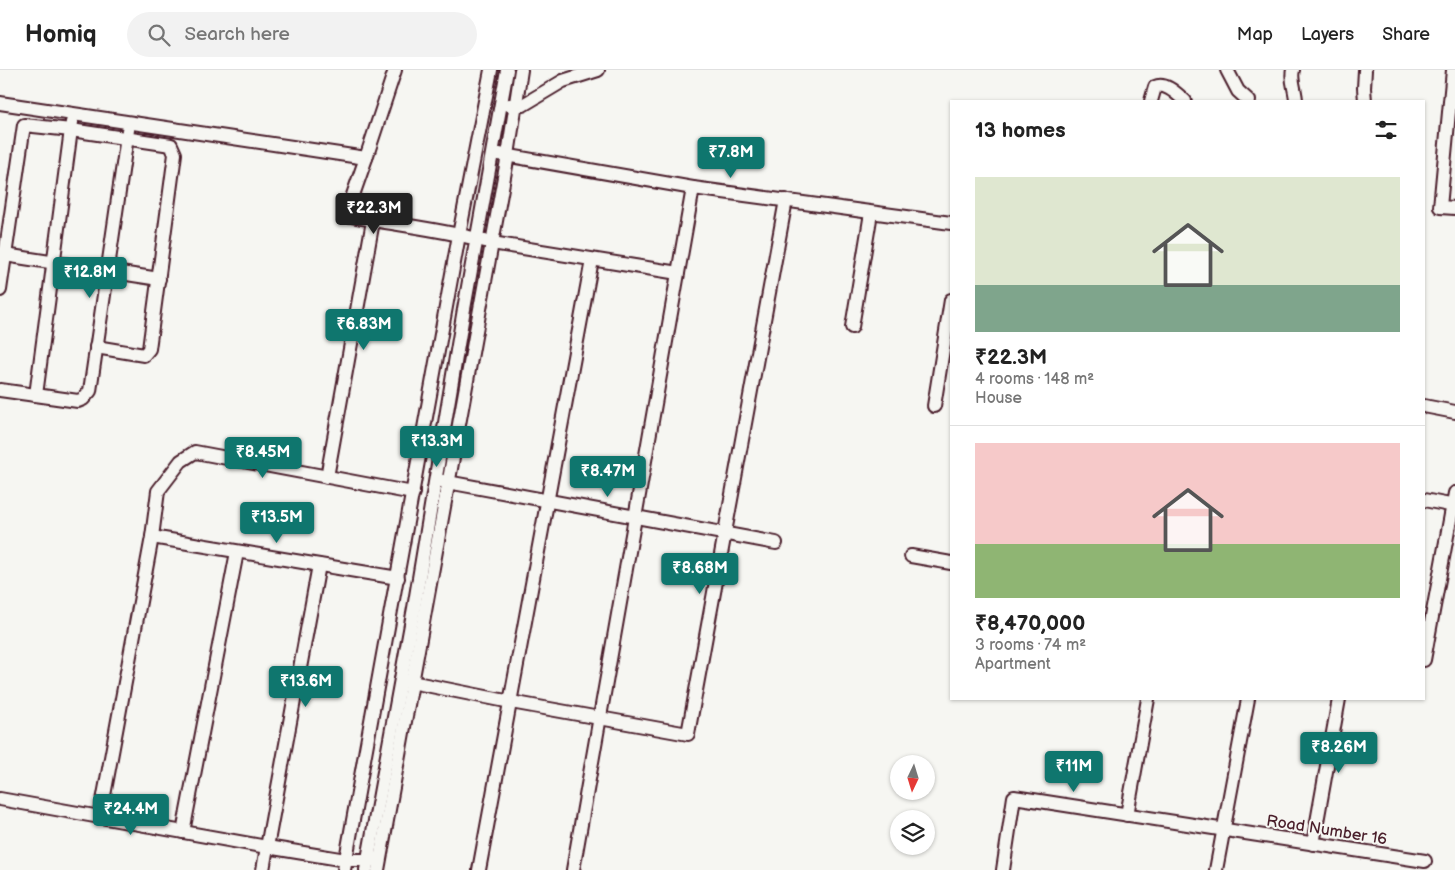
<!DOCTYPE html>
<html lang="en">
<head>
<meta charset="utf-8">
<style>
	:root { --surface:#fff; --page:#f2f2f2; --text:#222; --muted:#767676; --line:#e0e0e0; --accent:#0f766e }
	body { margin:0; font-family:"Balsamiq Sans",sans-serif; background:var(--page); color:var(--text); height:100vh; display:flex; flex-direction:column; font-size:19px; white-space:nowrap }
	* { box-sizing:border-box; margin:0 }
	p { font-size:16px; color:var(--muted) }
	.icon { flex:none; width:28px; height:28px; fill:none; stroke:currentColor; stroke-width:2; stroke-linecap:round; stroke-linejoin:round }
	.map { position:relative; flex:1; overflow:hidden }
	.panel { position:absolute; left:950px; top:30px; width:475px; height:600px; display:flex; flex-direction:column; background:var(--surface); border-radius:0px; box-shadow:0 1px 4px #0004 }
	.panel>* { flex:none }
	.needle { width:32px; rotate:184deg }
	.tools { position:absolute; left:890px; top:685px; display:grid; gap:10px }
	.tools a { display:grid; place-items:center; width:45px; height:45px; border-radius:50%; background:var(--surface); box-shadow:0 1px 4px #0004; font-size:25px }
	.price { position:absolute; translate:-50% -42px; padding:0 11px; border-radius:5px; background:var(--accent); color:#fff; font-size:16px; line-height:32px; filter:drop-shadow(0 1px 2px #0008) }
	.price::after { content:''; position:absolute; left:50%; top:30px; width:15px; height:11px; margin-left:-8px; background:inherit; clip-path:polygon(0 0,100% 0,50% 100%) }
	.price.on { background:#222; color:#fff }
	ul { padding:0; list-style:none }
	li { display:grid; align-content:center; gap:10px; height:265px; padding:0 25px }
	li+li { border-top:1px solid var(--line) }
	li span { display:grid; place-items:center; height:155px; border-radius:0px; color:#555 }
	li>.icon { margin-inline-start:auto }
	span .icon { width:90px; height:90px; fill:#fffc; stroke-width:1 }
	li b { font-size:21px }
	h2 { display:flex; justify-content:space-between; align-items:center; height:60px; padding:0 25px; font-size:21px }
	header { display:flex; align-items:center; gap:30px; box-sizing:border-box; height:70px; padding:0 25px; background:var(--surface); border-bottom:1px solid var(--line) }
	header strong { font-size:24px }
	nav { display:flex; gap:28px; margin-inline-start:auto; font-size:18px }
	.search { width:350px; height:45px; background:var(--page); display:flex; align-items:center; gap:12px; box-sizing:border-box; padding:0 18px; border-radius:28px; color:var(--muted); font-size:19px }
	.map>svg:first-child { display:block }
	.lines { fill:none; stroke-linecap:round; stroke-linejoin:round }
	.minor-casing { stroke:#4a1f2b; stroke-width:16 }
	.minor { stroke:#f6f6f2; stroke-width:12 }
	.labels { text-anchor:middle; stroke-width:4; stroke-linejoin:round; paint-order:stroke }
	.street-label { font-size:16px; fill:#4a1f2b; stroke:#f6f6f2 }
</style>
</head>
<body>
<header>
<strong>Homiq</strong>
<div class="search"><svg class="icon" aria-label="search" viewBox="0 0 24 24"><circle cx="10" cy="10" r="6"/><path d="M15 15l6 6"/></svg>Search here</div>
<nav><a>Map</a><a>Layers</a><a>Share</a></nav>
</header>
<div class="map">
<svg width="1455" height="800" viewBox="0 0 1455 800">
	<rect width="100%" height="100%" fill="#f6f6f2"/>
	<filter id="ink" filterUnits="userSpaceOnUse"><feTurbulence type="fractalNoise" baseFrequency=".02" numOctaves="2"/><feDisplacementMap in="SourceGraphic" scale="10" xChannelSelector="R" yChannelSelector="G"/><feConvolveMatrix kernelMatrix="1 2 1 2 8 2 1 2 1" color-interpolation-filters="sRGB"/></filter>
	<g filter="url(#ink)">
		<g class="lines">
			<g class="minor-casing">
				<g id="minor">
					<polyline points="1227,0 1238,21 1249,31"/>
					<path d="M 1293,0 C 1290,9 1296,21 1296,31"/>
					<polyline points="1365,0 1364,18 1365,31"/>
					<polyline points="1453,0 1440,137 1455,138"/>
					<path d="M 1151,31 L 1155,17 C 1166,12 1177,24 1185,31"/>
					<polyline points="0,33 366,88 395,0"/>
					<polyline points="509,35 523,35 563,11 598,0"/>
					<polyline points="499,84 693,118 951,153"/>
					<path d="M 366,88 L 346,145 C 394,155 445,159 492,173 L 678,203"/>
					<polyline points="5,185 159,209"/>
					<polyline points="0,220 24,55 71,60 171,75 175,84 149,279 144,285 96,277"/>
					<polyline points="852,257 871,143"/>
					<polyline points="0,320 78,331 83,329 90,321 128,60"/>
					<polyline points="36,325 72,52"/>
					<polyline points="934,336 951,230"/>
					<polyline points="1424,336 1455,342"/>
					<polyline points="327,407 373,151"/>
					<polyline points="442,411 776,473"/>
					<polyline points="1424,430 1455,436"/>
					<polyline points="152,467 398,508"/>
					<polyline points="911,486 951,493"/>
					<polyline points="1424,590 1455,423"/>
					<polyline points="401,610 511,632 688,664 786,130"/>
					<polyline points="0,729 267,777 319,495"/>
					<polyline points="1127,745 1148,629"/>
					<polyline points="100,747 152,467 158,421 181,391 195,382 413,423"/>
					<polyline points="183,762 237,482"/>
					<polyline points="1313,774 1339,629"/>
					<polyline points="263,800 267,777 346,790 375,790"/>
					<polyline points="344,800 459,165 491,0"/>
					<polyline points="366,800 414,538 464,239 507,0"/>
					<polyline points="378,800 508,85 521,0"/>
					<polyline points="479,800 592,190"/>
					<polyline points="573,800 693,118"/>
					<polyline points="1003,800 1014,727 1425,791"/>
					<polyline points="1216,800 1248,629"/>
				</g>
			</g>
			<use href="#minor" class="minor"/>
		</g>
	</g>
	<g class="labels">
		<g class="street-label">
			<text transform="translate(1327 759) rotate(9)" y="6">Road Number 16</text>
		</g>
	</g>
</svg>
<div class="tools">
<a><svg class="needle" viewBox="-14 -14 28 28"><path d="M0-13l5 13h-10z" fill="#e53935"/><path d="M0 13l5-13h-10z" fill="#767676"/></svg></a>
<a><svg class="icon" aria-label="layers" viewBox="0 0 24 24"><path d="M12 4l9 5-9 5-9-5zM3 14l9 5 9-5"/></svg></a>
</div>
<b class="price" style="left:731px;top:109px">₹7.8M</b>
<b class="price on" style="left:374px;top:165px">₹22.3M</b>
<b class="price" style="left:90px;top:229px">₹12.8M</b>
<b class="price" style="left:364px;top:281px">₹6.83M</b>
<b class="price" style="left:437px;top:398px">₹13.3M</b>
<b class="price" style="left:263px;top:409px">₹8.45M</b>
<b class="price" style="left:608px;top:428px">₹8.47M</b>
<b class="price" style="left:277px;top:474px">₹13.5M</b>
<b class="price" style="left:700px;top:525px">₹8.68M</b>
<b class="price" style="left:306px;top:638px">₹13.6M</b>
<b class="price" style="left:1339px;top:704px">₹8.26M</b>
<b class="price" style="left:1074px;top:723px">₹11M</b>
<b class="price" style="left:131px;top:766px">₹24.4M</b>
<section class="panel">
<h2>13 homes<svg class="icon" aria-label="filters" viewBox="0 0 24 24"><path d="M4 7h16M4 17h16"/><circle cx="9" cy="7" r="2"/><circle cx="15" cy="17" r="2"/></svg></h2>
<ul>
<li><span style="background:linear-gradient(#dfe7d0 70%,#7fa58c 0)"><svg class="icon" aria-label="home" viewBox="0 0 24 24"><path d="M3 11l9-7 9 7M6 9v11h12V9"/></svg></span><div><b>₹22.3M</b><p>4 rooms · 148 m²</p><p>House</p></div></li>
<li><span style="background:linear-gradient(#f6c9c9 65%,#8fb573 0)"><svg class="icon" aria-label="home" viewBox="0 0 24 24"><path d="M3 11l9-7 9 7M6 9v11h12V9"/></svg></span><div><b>₹8,470,000</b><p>3 rooms · 74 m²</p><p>Apartment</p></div></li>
</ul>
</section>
</div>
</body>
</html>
